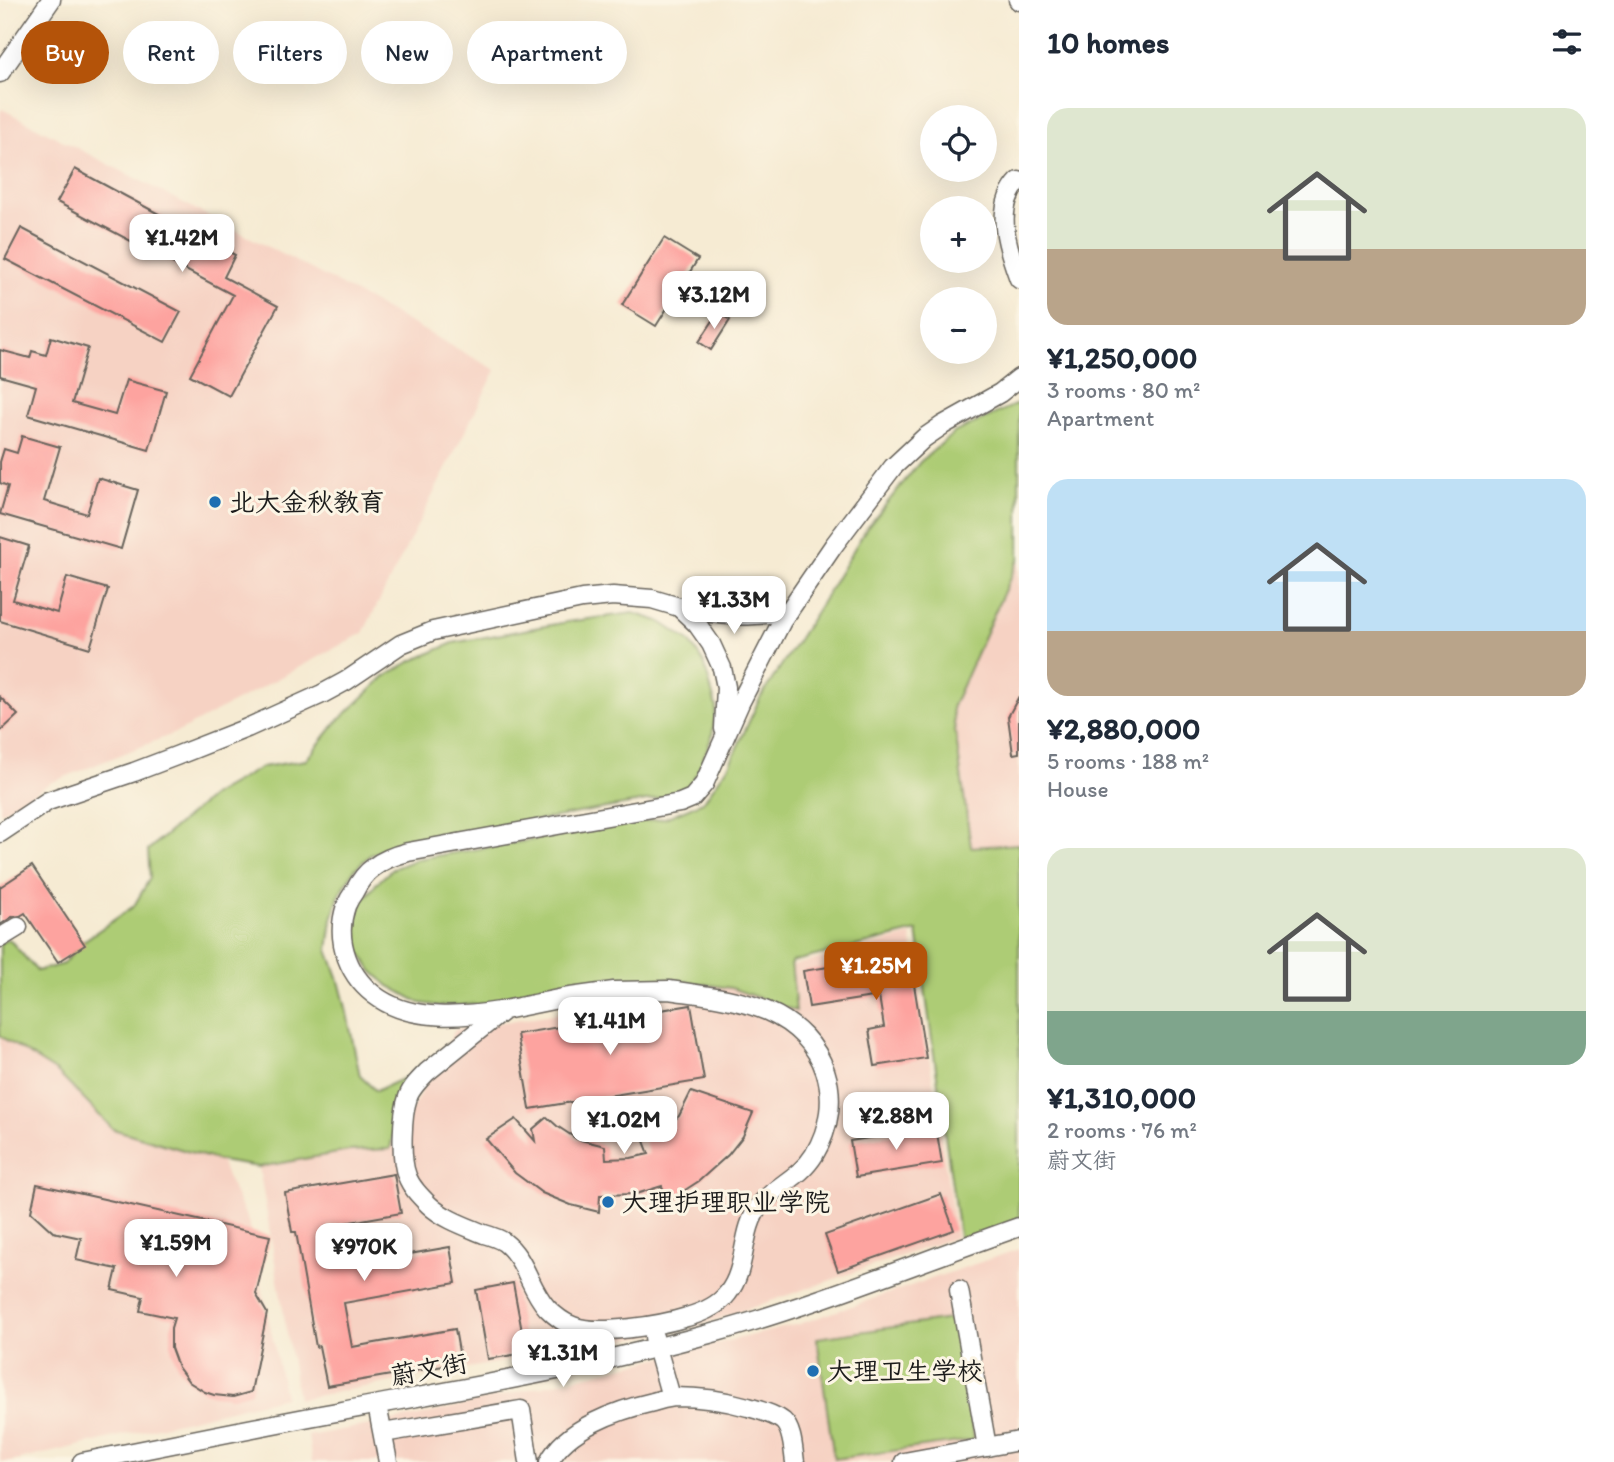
<!DOCTYPE html>
<html lang="en">
<head>
<meta charset="utf-8">
<style>
	:root { --surface:#fff; --page:#f6f6f7; --text:#1f2937; --muted:#747a83; --accent:#b45309 }
	body { margin:0; font-family:Itim,"LXGW WenKai TC",sans-serif; background:var(--page); color:var(--text); height:100vh; display:flex; flex-direction:column; font-size:26px; white-space:nowrap }
	* { box-sizing:border-box; margin:0 }
	p { font-size:23px; color:var(--muted) }
	.icon { flex:none; width:38px; height:38px; fill:none; stroke:currentColor; stroke-width:2; stroke-linecap:round; stroke-linejoin:round }
	.map { position:relative; flex:1; overflow:hidden }
	.side { display:flex; flex-direction:column; background:var(--surface); width:595px }
	.side>* { flex:none }
	.banner { position:absolute; left:21px; top:21px; width:665px; height:63px; display:flex; gap:14px }
	.tools { position:absolute; left:920px; top:105px; display:grid; gap:14px }
	.tools a { display:grid; place-items:center; width:77px; height:77px; border-radius:50%; background:var(--surface); box-shadow:0 7px 28px #0002; font-size:35px }
	.price { position:absolute; translate:-50% -60px; padding:0 16px; border-radius:14px; background:#fff; color:#222; font-size:23px; line-height:46px; filter:drop-shadow(0 2px 4px #0008) }
	.price::after { content:''; position:absolute; left:50%; top:42px; width:21px; height:16px; margin-left:-10px; background:inherit; clip-path:polygon(0 0,100% 0,50% 100%) }
	.price.current { background:var(--accent); color:#fff }
	ul { padding:0; list-style:none }
	li { display:grid; align-content:center; gap:14px; height:371px; padding:0 28px }
	li span { display:grid; place-items:center; height:217px; border-radius:21px; color:#555 }
	li>.icon { margin-inline-start:auto }
	span .icon { width:126px; height:126px; fill:#fffc; stroke-width:1 }
	li b { font-size:30px }
	h2 { display:flex; justify-content:space-between; align-items:center; height:84px; padding:0 28px; font-size:30px }
	.chip { padding:0 24px; border-radius:32px; background:var(--surface); box-shadow:0 7px 28px #0002; font-size:24px; line-height:63px }
	.chip.current { background:var(--accent); color:#fff }
	main { display:flex; flex:1; min-height:0 }
	.map>svg:first-child { display:block }
	.built { fill:#f6d2c3 }
	.green { fill:#adcc74; stroke:#647448; stroke-width:2 }
	.building { fill:#fda39f }
	.lines { fill:none; stroke-linecap:round; stroke-linejoin:round }
	.minor-casing { stroke:#68645c; stroke-width:21 }
	.minor { stroke:#fff; stroke-width:18 }
	.poi-dot { fill:#1f6fb2; stroke:#fcf5e5; stroke-width:2.5 }
	.labels { text-anchor:middle; stroke-width:6; stroke-linejoin:round; paint-order:stroke }
	.poi-label { font-size:26px; fill:#1c1c1c; stroke:#fcf5e5; text-anchor:start }
	.street-label { font-size:26px; fill:#1c1c1c; stroke:#fcf5e5 }
</style>
</head>
<body>
<main>
<div class="map">
<svg width="1019" height="1462" viewBox="0 0 1019 1462">
	<rect width="100%" height="100%" fill="#fcf5e5"/>
	<filter id="ink" filterUnits="userSpaceOnUse"><feTurbulence type="fractalNoise" baseFrequency=".0143" numOctaves="2"/><feDisplacementMap in="SourceGraphic" scale="14" xChannelSelector="R" yChannelSelector="G"/><feConvolveMatrix kernelMatrix="1 2 1 2 8 2 1 2 1" color-interpolation-filters="sRGB"/></filter>
	<filter id="wash" filterUnits="userSpaceOnUse"><feTurbulence type="fractalNoise" baseFrequency=".00686" numOctaves="4" result="noise"/><feDisplacementMap in="SourceGraphic" scale="28" xChannelSelector="R" yChannelSelector="G"/><feGaussianBlur stdDeviation="1.57" result="paint"/><feColorMatrix in="noise" values="0 0 0 0 0 0 0 0 0 0 0 0 0 0 0 0 0 1.4 0 .05"/><feComposite in="paint" operator="in"/></filter>
	<g filter="url(#wash)">
		<rect width="100%" height="100%" fill="#f6ebd3"/>
		<g class="built">
			<polygon points="2,109 330,279 496,370 363,633 180,731 50,783 0,813 0,112"/>
			<polygon points="1019,558 1019,844 971,847 952,707"/>
			<polygon points="911,935 956,1237 695,1327 298,1399 259,1167 349,1151 390,1149 455,1030 698,990"/>
			<polygon points="0,1036 57,1072 113,1129 220,1161 248,1221 285,1397 10,1462 0,1462"/>
			<polygon points="1019,1249 1019,1462 312,1462 308,1436 414,1417 799,1324"/>
		</g>
		<g class="green">
			<polygon points="1019,403 1019,558 952,708 971,847 1019,844 1019,1220 960,1243 917,931 791,962 796,1011 731,988 667,979 625,979 479,1004 440,1006 420,1003 389,986 372,971 360,952 355,927 356,916 363,900 376,884 392,869 417,859 665,818 703,802 729,765 759,700 821,604 866,529 920,462 955,432"/>
			<polygon points="633,613 659,621 689,641 704,663 716,707 712,737 698,771 684,792 669,797 396,845 370,855 354,870 339,896 332,919 328,950 338,977 345,1004 360,1076 376,1091 406,1077 390,1149 349,1151 259,1167 220,1161 113,1129 57,1072 0,1036 0,943 9,939 37,971 63,964 82,942 134,906 150,878 148,850 213,795 262,767 306,760 335,724 384,677 410,662 453,643 567,622"/>
			<polygon points="957,1318 974,1440 834,1459 817,1338"/>
		</g>
		<g id="blocks">
			<g class="building">
				<polygon points="75,169 235,255 224,277 278,306 229,396 190,375 233,295 57,202"/>
				<polygon points="21,228 181,312 165,342 5,259"/>
				<polygon points="664,238 698,259 656,326 622,305"/>
				<polygon points="718,313 730,320 711,350 699,342"/>
				<polygon points="51,337 88,348 72,403 115,415 126,380 166,391 149,450 28,415 36,386 0,376 0,350 30,358 32,351 46,355"/>
				<polygon points="22,436 60,447 44,501 87,514 98,478 138,490 121,549 0,514 8,486 0,483 0,462 4,449 17,453"/>
				<polygon points="0,537 29,546 13,600 57,613 67,577 108,589 90,648 0,621"/>
				<polygon points="1019,696 1019,753 1013,754 1008,717"/>
				<polygon points="0,697 18,715 0,732"/>
				<polygon points="32,866 85,945 58,962 25,913 20,916 12,917 0,925 0,887"/>
				<polygon points="909,954 926,1058 875,1066 869,1030 884,1027 879,996 809,1007 803,971"/>
				<polygon points="691,1005 704,1080 530,1109 517,1034"/>
				<polygon points="691,1092 753,1113 743,1136 728,1155 699,1181 668,1201 662,1186 636,1194 600,1195 599,1212 571,1205 542,1193 515,1173 486,1139 516,1119 535,1141 533,1129 547,1117 557,1126 577,1139 605,1146 606,1159 631,1158 649,1154 644,1141 658,1135 679,1116"/>
				<polygon points="936,1127 942,1163 856,1177 850,1141"/>
				<polygon points="394,1174 401,1213 328,1226 335,1267 450,1247 456,1283 344,1303 352,1347 455,1329 461,1363 327,1386 319,1346 316,1347 296,1232 292,1232 285,1193"/>
				<polygon points="37,1184 270,1236 256,1294 267,1313 251,1392 233,1397 214,1395 205,1392 189,1382 178,1367 171,1348 171,1328 174,1318 140,1311 143,1297 112,1290 117,1269 76,1260 81,1238 53,1232 31,1212"/>
				<polygon points="941,1194 954,1230 838,1271 825,1235"/>
				<polygon points="513,1283 526,1353 488,1359 476,1290"/>
			</g>
		</g>
	</g>
	<g filter="url(#ink)">
		<use href="#blocks" fill-opacity="0" stroke="#68645c" stroke-width="2"/>
		<g class="lines">
			<g class="minor-casing">
				<g id="minor">
					<polyline points="1018,0 1019,1"/>
					<polyline points="0,73 51,0"/>
					<path d="M 1019,181 C 993,208 1008,249 1019,279"/>
					<path d="M 679,607 C 723,617 746,618 789,611"/>
					<polyline points="0,833 48,801 134,772 176,756 247,728 322,694 346,681 401,644 433,631 582,599 613,596 652,599 679,607 697,624 711,644 722,668 726,687 724,729"/>
					<polyline points="0,938 18,927"/>
					<path d="M 669,990 C 702,995 736,998 767,1011 C 827,1037 847,1099 814,1155 C 800,1178 776,1185 760,1205 C 740,1231 748,1268 728,1293 C 719,1305 701,1313 687,1317 C 662,1325 597,1336 573,1326 C 564,1323 553,1314 547,1308 C 529,1288 526,1259 504,1242 C 498,1238 491,1236 484,1234 C 465,1226 444,1219 429,1205 C 420,1196 411,1187 407,1176 C 400,1159 402,1114 408,1097 C 411,1088 420,1079 427,1072 L 504,1010 L 563,998 L 614,991 Z"/>
					<path d="M 500,1011 C 462,1017 414,1021 380,999 C 349,979 334,941 346,906 C 348,901 351,896 354,892 C 359,882 365,873 374,867 C 384,859 396,855 408,852 L 680,803 L 692,798 L 704,784 L 740,703 L 782,621 L 834,545 L 893,467 L 924,438 L 943,425 L 1000,393 L 1019,378"/>
					<polyline points="959,1290 987,1447"/>
					<polyline points="654,1337 671,1397"/>
					<polyline points="377,1405 388,1462"/>
					<polyline points="383,1433 521,1410 529,1462"/>
					<path d="M 82,1462 C 169,1445 255,1427 342,1411 C 465,1388 588,1367 709,1334 C 815,1305 916,1263 1019,1227"/>
					<path d="M 549,1462 C 566,1428 618,1410 653,1402 C 659,1400 667,1398 674,1397 C 698,1397 724,1400 748,1407 C 759,1410 774,1414 783,1421 C 793,1430 793,1450 795,1462"/>
					<polyline points="904,1462 1019,1441"/>
				</g>
			</g>
			<use href="#minor" class="minor"/>
		</g>
	</g>
	<g class="poi-dot">
		<circle cx="215" cy="502" r="7"/>
		<circle cx="608" cy="1202" r="7"/>
		<circle cx="813" cy="1371" r="7"/>
	</g>
	<g class="labels">
		<g class="poi-label">
			<text x="229" y="511">北大金秋教育</text>
			<text x="622" y="1211">大理护理职业学院</text>
			<text x="827" y="1380">大理卫生学校</text>
		</g>
		<g class="street-label">
			<text transform="translate(429 1369) rotate(-10)" y="9">蔚文街</text>
		</g>
	</g>
</svg>
<div class="tools">
<a><svg class="icon" aria-label="locate" viewBox="0 0 24 24"><circle cx="12" cy="12" r="6"/><path d="M12 2v4M12 18v4M2 12h4M18 12h4"/></svg></a>
<a>+</a>
<a>−</a>
</div>
<b class="price" style="left:182px;top:274px">¥1.42M</b>
<b class="price" style="left:714px;top:331px">¥3.12M</b>
<b class="price" style="left:734px;top:636px">¥1.33M</b>
<b class="price current" style="left:876px;top:1002px">¥1.25M</b>
<b class="price" style="left:610px;top:1057px">¥1.41M</b>
<b class="price" style="left:896px;top:1152px">¥2.88M</b>
<b class="price" style="left:624px;top:1156px">¥1.02M</b>
<b class="price" style="left:176px;top:1279px">¥1.59M</b>
<b class="price" style="left:364px;top:1283px">¥970K</b>
<b class="price" style="left:563px;top:1389px">¥1.31M</b>
<div class="banner">
<a class="chip current">Buy</a>
<a class="chip">Rent</a>
<a class="chip">Filters</a>
<a class="chip">New</a>
<a class="chip">Apartment</a>
</div>
</div>
<section class="side">
<h2>10 homes<svg class="icon" aria-label="filters" viewBox="0 0 24 24"><path d="M4 7h16M4 17h16"/><circle cx="9" cy="7" r="2"/><circle cx="15" cy="17" r="2"/></svg></h2>
<ul>
<li><span style="background:linear-gradient(#dfe7d0 65%,#b9a48a 0)"><svg class="icon" aria-label="home" viewBox="0 0 24 24"><path d="M3 11l9-7 9 7M6 9v11h12V9"/></svg></span><div><b>¥1,250,000</b><p>3 rooms · 80 m²</p><p>Apartment</p></div></li>
<li><span style="background:linear-gradient(#bfe0f5 70%,#b9a48a 0)"><svg class="icon" aria-label="home" viewBox="0 0 24 24"><path d="M3 11l9-7 9 7M6 9v11h12V9"/></svg></span><div><b>¥2,880,000</b><p>5 rooms · 188 m²</p><p>House</p></div></li>
<li><span style="background:linear-gradient(#dfe7d0 75%,#7fa58c 0)"><svg class="icon" aria-label="home" viewBox="0 0 24 24"><path d="M3 11l9-7 9 7M6 9v11h12V9"/></svg></span><div><b>¥1,310,000</b><p>2 rooms · 76 m²</p><p>蔚文街</p></div></li>
</ul>
</section>
</main>
</body>
</html>
